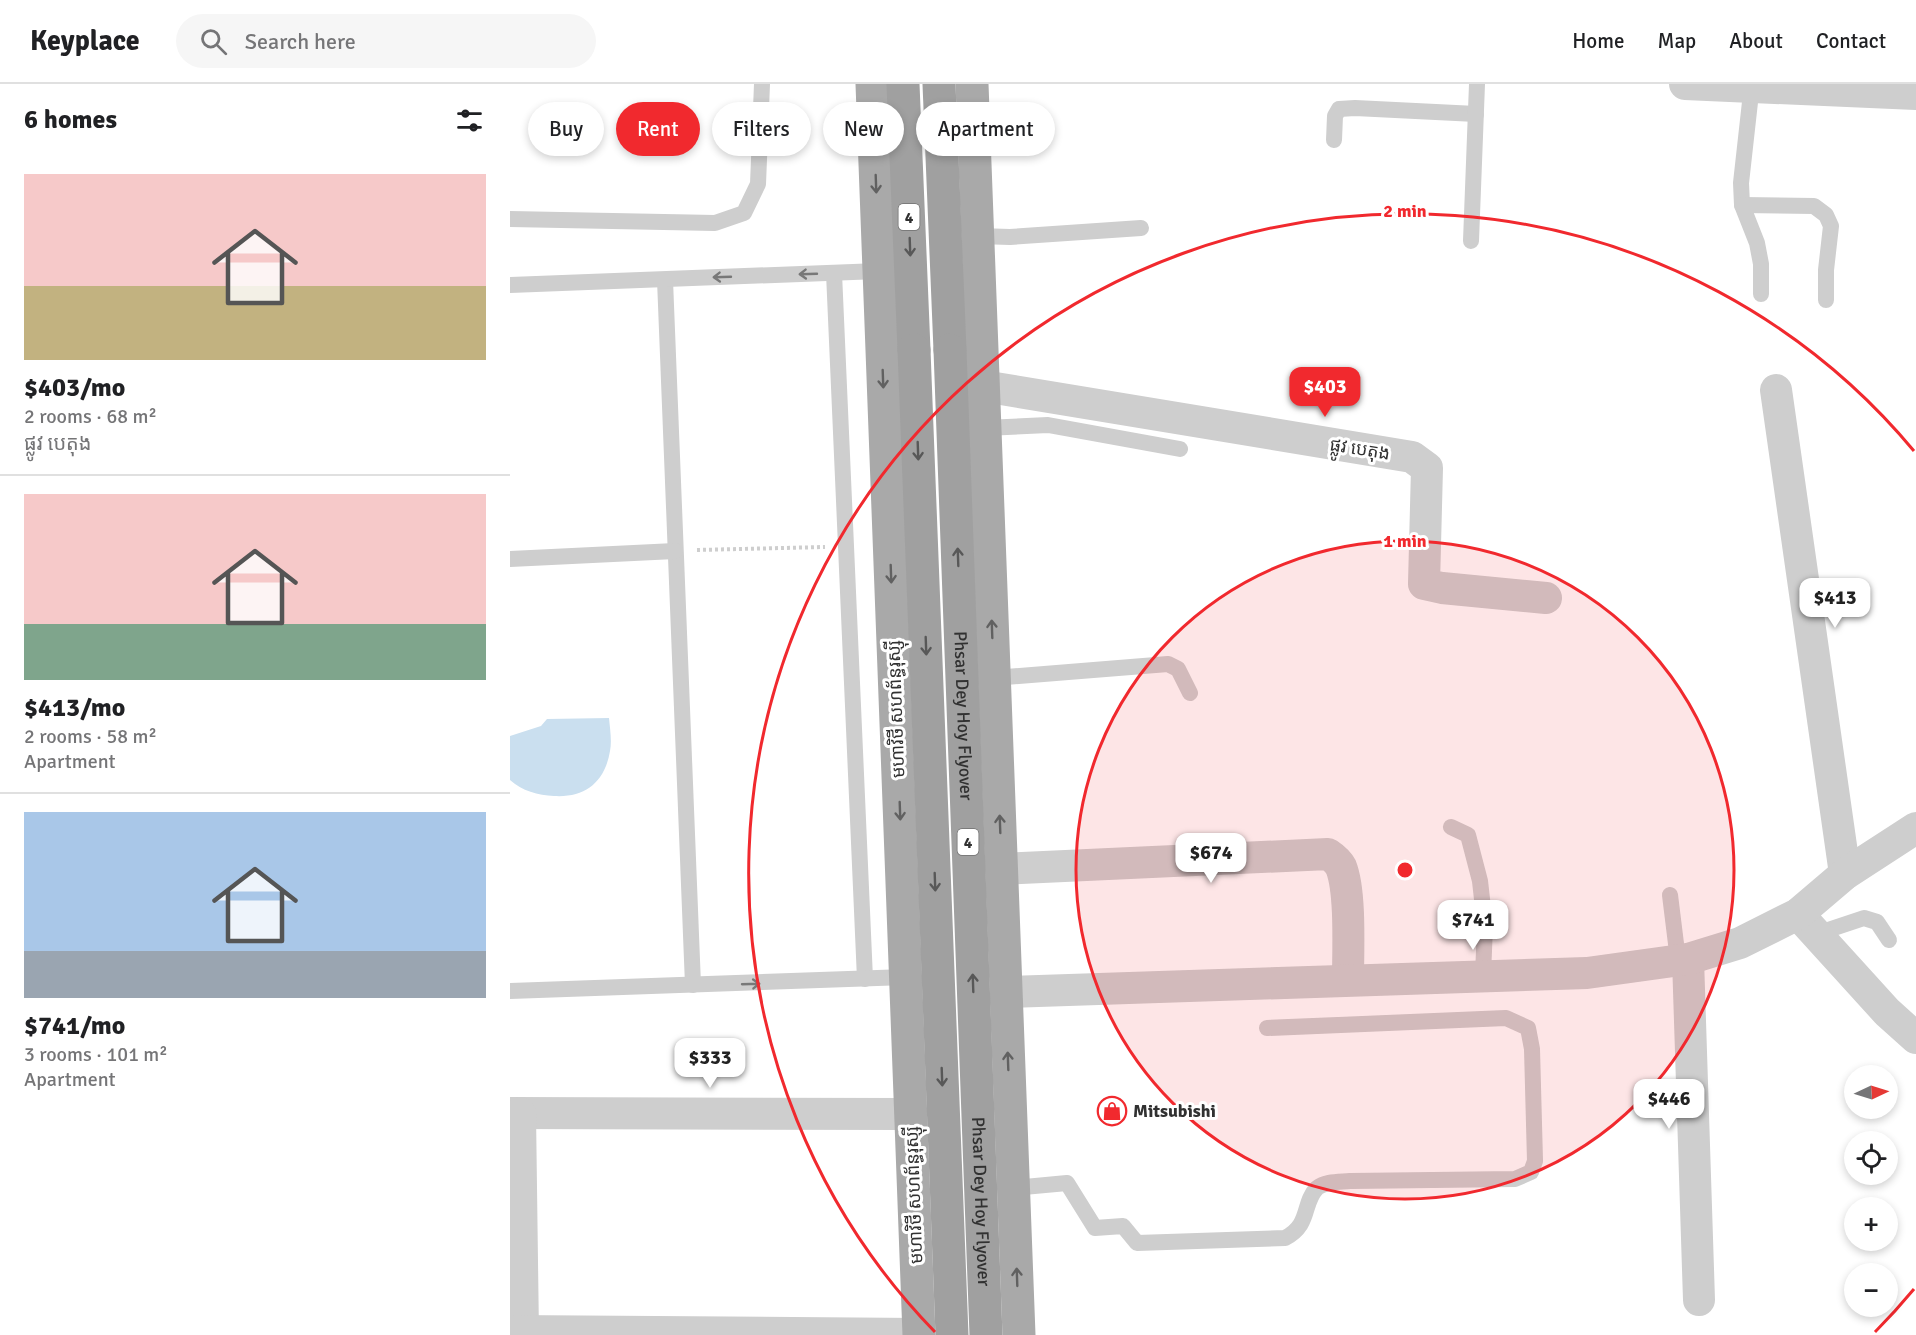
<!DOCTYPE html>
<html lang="en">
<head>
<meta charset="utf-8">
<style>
	:root { --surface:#fff; --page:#f6f6f6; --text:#202124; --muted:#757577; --line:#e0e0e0; --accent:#f1292e }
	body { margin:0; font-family:Signika,"Noto Sans Khmer",sans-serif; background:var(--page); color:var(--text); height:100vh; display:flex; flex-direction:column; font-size:22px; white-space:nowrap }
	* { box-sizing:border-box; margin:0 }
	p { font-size:20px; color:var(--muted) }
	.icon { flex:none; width:33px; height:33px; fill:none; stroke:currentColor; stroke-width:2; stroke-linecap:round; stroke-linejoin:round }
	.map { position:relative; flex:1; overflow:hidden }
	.sheet { display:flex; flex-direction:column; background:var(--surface); width:510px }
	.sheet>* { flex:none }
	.top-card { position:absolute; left:18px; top:18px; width:570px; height:54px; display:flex; gap:12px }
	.needle { width:39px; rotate:86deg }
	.tools { position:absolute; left:1334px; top:981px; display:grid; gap:12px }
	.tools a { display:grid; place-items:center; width:54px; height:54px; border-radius:50%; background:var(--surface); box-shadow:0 3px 9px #0003; font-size:30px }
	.price { position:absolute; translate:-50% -51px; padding:0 14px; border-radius:12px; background:#fff; color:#222; font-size:20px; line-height:39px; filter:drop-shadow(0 2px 3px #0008) }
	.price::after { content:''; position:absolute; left:50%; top:36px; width:18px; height:14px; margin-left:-9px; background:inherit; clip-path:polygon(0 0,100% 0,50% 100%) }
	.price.current { background:var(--accent); color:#fff }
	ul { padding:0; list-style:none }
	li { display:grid; align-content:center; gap:12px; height:318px; padding:0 24px }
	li+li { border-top:2px solid var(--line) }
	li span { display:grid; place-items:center; height:186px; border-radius:0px; color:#555 }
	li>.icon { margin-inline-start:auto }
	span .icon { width:108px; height:108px; fill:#fffc; stroke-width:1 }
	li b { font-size:26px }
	h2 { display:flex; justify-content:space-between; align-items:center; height:72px; padding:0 24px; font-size:26px }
	.tag { padding:0 21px; border-radius:27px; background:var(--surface); box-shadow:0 3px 9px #0003; font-size:21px; line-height:54px }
	.tag.current { background:var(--accent); color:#fff }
	header { display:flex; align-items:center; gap:36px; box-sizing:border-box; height:84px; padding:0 30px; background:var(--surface); border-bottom:2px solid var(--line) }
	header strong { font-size:28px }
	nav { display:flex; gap:33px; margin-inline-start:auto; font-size:21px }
	.search { width:420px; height:54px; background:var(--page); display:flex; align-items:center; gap:15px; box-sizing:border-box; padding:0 21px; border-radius:33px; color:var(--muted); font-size:22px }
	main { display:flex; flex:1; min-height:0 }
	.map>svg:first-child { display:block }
	.water { fill:#cadfef }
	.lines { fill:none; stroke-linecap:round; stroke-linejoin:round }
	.path { stroke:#cecece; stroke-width:4; stroke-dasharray:3 3; stroke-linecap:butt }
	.service { stroke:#cecece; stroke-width:16 }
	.minor { stroke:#cecece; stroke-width:32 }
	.primary { stroke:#a9a9a9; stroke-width:33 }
	.trunk { stroke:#a0a0a0; stroke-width:33 }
	.trunk-bridge { stroke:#a0a0a0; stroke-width:33 }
	.oneway { stroke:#616161 }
	.oneway2 { stroke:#585858 }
	.oneway3 { stroke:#787878 }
	.ring { fill:none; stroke:#f1292e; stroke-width:3 }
	.labels { text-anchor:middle; stroke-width:6; stroke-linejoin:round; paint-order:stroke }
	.shield { fill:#fff; stroke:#6f6f6f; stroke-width:1.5 }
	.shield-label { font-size:16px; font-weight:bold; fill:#313131 }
	.street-label { font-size:18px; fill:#313131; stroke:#fff }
	.poi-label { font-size:18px; font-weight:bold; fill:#313131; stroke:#fff; text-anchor:start }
	.centre { fill:#f1292e; stroke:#fff; stroke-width:3 }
	.ring-label { font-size:18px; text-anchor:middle; font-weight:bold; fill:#f1292e; stroke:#fff; stroke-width:6; stroke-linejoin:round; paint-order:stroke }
</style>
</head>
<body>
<header>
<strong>Keyplace</strong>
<div class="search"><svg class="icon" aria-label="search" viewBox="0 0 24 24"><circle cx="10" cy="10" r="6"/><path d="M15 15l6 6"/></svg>Search here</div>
<nav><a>Home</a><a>Map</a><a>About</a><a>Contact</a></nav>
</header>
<main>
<section class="sheet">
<h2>6 homes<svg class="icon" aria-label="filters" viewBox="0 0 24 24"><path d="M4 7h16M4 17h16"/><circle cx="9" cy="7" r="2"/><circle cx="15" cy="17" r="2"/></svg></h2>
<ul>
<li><span style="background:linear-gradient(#f6c9c9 60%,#c2b280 0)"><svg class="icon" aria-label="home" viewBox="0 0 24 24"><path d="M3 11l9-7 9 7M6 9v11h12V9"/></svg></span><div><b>$403/mo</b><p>2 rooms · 68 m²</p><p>ផ្លូវ បេតុង</p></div></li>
<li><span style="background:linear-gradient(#f6c9c9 70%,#7fa58c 0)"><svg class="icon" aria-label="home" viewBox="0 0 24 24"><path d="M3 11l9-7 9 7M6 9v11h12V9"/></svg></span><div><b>$413/mo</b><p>2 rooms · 58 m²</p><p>Apartment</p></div></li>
<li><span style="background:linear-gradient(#a9c7e8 75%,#9aa5b1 0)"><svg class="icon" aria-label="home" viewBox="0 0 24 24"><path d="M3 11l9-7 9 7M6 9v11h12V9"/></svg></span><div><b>$741/mo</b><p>3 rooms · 101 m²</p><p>Apartment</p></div></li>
</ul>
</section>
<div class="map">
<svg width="1406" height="1251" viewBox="0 0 1406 1251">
	<rect width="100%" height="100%" fill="#fff"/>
	<path class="water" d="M 99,634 C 100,645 102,657 100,667 C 95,698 75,714 44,712 C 28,711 12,707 0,696 L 0,652 L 31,642 L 37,635 Z"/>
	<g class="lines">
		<polyline class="path" points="187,466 315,463"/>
		<g class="service">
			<polyline points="1242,0 1231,99 1232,121 1247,159 1251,180 1251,210"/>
			<polyline points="824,56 825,32 829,25 845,24 966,30"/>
			<polyline points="1232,121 1304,122 1316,131 1321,142 1316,186 1316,216"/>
			<polyline points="0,135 205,139 234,129 248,100 252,0"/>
			<polyline points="468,152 500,153 631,144"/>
			<polyline points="961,157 967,0"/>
			<polyline points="324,189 355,895"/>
			<polyline points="155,196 183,901"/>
			<polyline points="0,201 369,187"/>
			<polyline points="475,344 538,341 670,365"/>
			<polyline points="0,475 165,467"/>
			<polyline points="484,594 658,580 668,585 680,609"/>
			<polyline points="941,743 958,751 970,797 975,842 973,891"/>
			<polyline points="1160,811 1168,876"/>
			<polyline points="1306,850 1354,834 1367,838 1379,856"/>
			<polyline points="0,907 396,893"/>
			<path d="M 503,1104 L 557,1099 L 585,1144 L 613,1142 L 627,1159 L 775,1154 C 801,1141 792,1119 807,1104 C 815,1097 830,1098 840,1097 L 1005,1095 L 1021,1088 L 1025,1077 L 1022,965 L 1018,944 L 996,934 L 757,944"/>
		</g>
		<g class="minor">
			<polyline points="1175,0 1406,10"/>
			<polyline points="473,302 902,373 917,384 914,500 932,504 1036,514"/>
			<polyline points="1266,306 1335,790"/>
			<path d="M 491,785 L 818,770 C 824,774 828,777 831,783 C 841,808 838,868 838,896"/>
			<polyline points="1288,830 1377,928 1406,954"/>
			<polyline points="1178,875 1189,1216"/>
			<polyline points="496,908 1077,889 1178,875 1230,859 1288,830 1335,790 1406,744"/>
			<polyline points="0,1029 401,1030"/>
			<polyline points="10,1029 13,1251"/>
			<polyline points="0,1247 409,1250"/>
		</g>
		<g class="primary">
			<polyline points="362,0 409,1251"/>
			<polyline points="462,0 509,1251"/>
		</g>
		<g class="trunk">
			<polyline points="393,0 404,266"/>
			<polyline points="429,0 440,266"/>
		</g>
		<g class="trunk-bridge">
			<polyline points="404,266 442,1251"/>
			<path id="s1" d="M 440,266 L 476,1251"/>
		</g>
	</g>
	<defs><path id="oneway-shaft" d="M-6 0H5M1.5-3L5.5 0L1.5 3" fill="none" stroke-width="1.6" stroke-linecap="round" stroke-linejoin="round" transform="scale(1.5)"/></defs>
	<g class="oneway">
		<use href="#oneway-shaft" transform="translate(366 100) rotate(88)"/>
		<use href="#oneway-shaft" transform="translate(373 295) rotate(88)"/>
		<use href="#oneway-shaft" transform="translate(381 490) rotate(88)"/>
		<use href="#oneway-shaft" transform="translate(482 545) rotate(-92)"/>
		<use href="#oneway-shaft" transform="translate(390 727) rotate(88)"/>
		<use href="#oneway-shaft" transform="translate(490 740) rotate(-92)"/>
		<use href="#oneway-shaft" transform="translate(498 977) rotate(-92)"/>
		<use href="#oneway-shaft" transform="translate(507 1193) rotate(-92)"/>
	</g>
	<g class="oneway2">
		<use href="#oneway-shaft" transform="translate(400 163) rotate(88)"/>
		<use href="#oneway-shaft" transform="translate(408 367) rotate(88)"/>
		<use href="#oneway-shaft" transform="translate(448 473) rotate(-92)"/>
		<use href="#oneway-shaft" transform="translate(416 562) rotate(88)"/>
		<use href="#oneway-shaft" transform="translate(425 798) rotate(88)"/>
		<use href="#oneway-shaft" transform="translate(463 899) rotate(-92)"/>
		<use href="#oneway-shaft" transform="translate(432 993) rotate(88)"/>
	</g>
	<g class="oneway3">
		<use href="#oneway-shaft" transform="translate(298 190) rotate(178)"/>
		<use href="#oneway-shaft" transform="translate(212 193) rotate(178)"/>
		<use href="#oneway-shaft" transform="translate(241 900) rotate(-2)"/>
	</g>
	<circle cx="895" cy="786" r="329" fill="#f1292e" fill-opacity=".12"/>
	<g class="ring">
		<circle cx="895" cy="786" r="329"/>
		<path d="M1404 1205A659 659 0 0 1 1365 1248M425 1248A659 659 0 1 1 1404 367"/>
	</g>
	<defs>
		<g id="shop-ring" transform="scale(1.5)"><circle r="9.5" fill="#fff" stroke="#f1292e" stroke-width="1.5"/><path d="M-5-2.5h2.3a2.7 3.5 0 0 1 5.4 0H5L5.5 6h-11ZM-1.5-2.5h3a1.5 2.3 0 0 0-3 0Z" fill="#f1292e"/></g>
	</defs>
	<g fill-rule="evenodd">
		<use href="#shop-ring" x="602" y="1027"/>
	</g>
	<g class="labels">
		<g class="shield">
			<rect x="388.5" y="120" width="21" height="26" rx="4.5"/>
			<rect x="447.5" y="745" width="21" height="26" rx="4.5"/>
		</g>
		<g class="shield-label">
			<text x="399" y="139">4</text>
			<text x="458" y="764">4</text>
		</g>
		<g class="street-label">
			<text transform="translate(850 365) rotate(9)" y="6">ផ្លូវ បេតុង</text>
			<text transform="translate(386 625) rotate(-92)" y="6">មហាវិថី សហព័ន្ធរុស្ស៊ី</text>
			<text dy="6" stroke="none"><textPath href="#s1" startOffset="366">Phsar Dey Hoy Flyover</textPath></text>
			<text transform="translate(404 1111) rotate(-92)" y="6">មហាវិថី សហព័ន្ធរុស្ស៊ី</text>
			<text dy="6" stroke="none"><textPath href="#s1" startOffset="852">Phsar Dey Hoy Flyover</textPath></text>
		</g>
		<g class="poi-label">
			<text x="623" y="1033">Mitsubishi</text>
		</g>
	</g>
	<circle cx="895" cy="786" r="9" class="centre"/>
	<g class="ring-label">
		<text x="895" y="133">2 min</text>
		<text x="895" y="463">1 min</text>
	</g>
</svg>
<div class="tools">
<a><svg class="needle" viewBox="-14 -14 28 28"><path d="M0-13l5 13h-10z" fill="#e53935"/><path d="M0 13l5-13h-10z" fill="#757577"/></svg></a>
<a><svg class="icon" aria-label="locate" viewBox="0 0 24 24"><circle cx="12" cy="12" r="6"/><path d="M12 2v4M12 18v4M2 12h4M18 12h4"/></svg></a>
<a>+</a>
<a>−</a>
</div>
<b class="price current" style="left:815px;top:334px">$403</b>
<b class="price" style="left:1325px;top:545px">$413</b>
<b class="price" style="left:701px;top:800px">$674</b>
<b class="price" style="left:963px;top:867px">$741</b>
<b class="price" style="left:200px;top:1005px">$333</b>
<b class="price" style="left:1159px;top:1046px">$446</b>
<div class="top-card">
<a class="tag">Buy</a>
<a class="tag current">Rent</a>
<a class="tag">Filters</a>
<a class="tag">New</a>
<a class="tag">Apartment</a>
</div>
</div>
</main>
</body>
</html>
